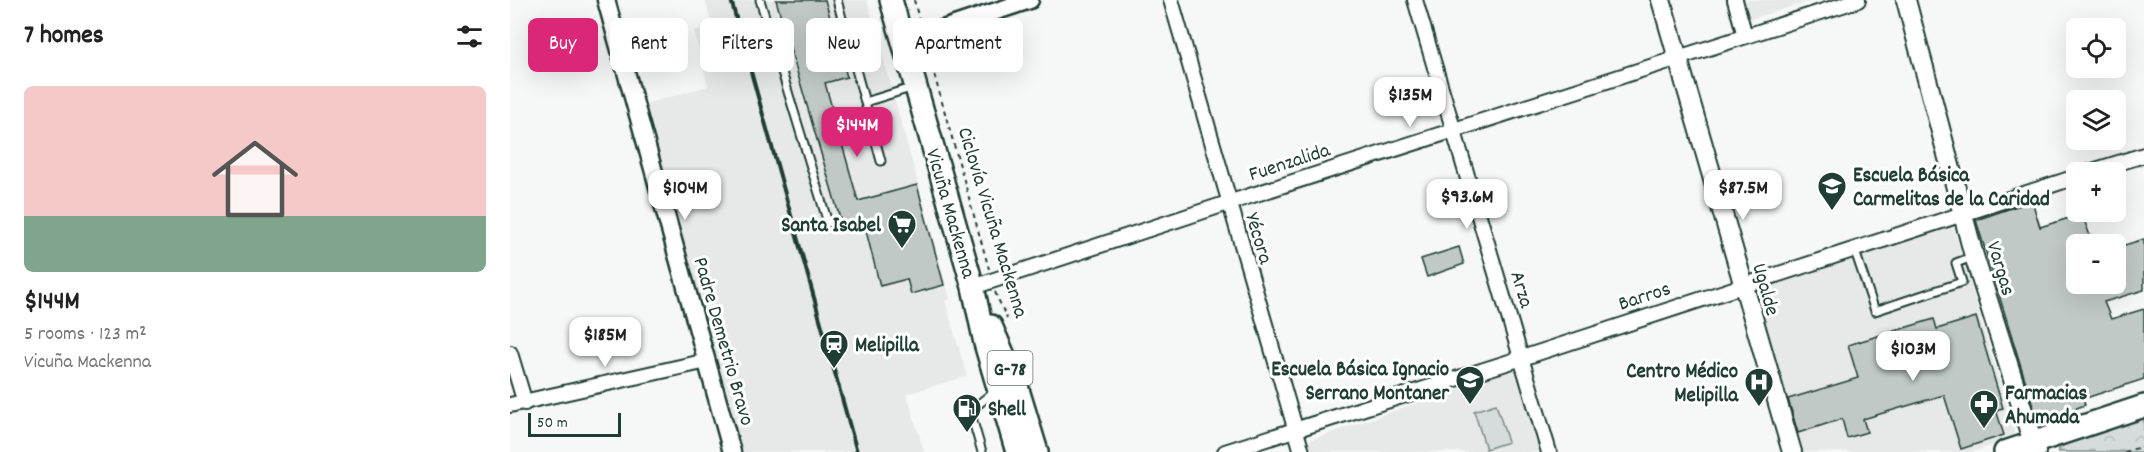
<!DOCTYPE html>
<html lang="en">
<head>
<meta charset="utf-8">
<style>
	:root { --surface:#fff; --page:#f6f6f6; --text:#222; --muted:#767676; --accent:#db2777 }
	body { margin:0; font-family:Dekko,sans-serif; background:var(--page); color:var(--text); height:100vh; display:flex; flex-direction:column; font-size:22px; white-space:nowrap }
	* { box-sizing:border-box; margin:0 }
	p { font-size:20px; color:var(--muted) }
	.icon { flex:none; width:33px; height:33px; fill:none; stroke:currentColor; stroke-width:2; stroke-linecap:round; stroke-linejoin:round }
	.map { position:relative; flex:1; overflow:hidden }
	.details { display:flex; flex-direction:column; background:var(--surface); width:510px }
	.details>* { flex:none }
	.hud { position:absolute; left:18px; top:18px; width:570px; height:54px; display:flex; gap:12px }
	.controls { position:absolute; left:1556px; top:18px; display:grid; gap:12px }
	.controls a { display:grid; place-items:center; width:60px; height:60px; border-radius:9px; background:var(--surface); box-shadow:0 6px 24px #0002; font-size:30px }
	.scale { position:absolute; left:18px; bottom:15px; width:93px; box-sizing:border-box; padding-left:6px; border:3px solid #1f3d34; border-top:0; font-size:16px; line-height:21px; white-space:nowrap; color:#1f3d34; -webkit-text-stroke:4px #fff; paint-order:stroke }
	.price { position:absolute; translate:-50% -51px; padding:0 14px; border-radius:12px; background:#fff; color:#222; font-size:20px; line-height:39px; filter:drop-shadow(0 2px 3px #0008) }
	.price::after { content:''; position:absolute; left:50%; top:36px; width:18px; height:14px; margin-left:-9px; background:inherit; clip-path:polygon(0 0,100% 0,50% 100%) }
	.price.current { background:var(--accent); color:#fff }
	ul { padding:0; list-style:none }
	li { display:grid; align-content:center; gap:12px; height:318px; padding:0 24px }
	li span { display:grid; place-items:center; height:186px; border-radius:9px; color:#555 }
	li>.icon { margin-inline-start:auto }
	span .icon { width:108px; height:108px; fill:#fffc; stroke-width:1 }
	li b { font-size:26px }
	h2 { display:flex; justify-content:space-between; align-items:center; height:72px; padding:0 24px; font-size:26px }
	.chip { padding:0 21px; border-radius:9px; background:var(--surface); box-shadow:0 6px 24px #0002; font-size:21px; line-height:54px }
	.chip.current { background:var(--accent); color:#fff }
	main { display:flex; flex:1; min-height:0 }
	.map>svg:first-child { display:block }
	.built { fill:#e6e9e8 }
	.grass { fill:#d6dcdb; stroke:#7a8c88; stroke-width:1.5 }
	.forest { fill:url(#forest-crowns); stroke:#7a8c88; stroke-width:1.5 }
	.building { fill:#c0c9c6; stroke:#1f3d34; stroke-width:1.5 }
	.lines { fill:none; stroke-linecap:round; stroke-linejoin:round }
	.service-casing { stroke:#1f3d34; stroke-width:11 }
	.minor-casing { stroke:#1f3d34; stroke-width:18 }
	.tertiary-casing { stroke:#1f3d34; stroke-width:21 }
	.secondary-casing { stroke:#1f3d34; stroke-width:22 }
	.primary-casing { stroke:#1f3d34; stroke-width:26 }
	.path { stroke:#1f3d34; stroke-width:2; stroke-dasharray:4.5 4.5; stroke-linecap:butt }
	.service { stroke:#fff; stroke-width:7 }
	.minor { stroke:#fff; stroke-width:14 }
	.tertiary { stroke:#fff; stroke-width:16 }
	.secondary { stroke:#fff; stroke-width:18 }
	.primary { stroke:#fff; stroke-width:21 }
	.rail { stroke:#1f3d34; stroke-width:4 }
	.labels { text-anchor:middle; stroke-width:6; stroke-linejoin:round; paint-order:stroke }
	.shield { fill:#fff; stroke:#627771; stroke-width:1.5 }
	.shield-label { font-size:20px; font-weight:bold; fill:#1f3d34 }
	.street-label { font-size:21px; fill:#1f3d34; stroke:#fff }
	.poi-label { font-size:21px; font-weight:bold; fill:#1f3d34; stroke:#fff; text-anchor:start }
</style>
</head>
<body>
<main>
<section class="details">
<h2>7 homes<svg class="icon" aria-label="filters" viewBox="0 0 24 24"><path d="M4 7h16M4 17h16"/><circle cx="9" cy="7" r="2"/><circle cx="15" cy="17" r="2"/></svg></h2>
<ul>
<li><span style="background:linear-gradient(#f6c9c9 70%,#7fa58c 0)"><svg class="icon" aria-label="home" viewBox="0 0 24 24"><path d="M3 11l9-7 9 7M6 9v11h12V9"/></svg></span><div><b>$144M</b><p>5 rooms · 123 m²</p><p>Vicuña Mackenna</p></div></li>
</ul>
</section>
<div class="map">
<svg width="1634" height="452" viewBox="0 0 1634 452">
	<defs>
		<pattern id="forest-crowns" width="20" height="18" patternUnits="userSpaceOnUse" patternTransform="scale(1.5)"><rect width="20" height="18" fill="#d6dcdb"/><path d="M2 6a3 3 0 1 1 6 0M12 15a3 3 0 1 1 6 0" fill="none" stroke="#b7bebd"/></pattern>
	</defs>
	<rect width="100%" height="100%" fill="#f6f7f7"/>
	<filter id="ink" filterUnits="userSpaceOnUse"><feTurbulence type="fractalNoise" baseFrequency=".0167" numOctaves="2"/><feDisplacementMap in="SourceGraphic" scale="12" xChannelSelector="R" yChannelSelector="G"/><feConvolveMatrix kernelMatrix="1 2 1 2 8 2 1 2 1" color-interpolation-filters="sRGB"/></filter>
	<g filter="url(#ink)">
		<g class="built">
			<polygon points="195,0 357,0 440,299 435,301 457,376 397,394 414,452 231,452 132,105 198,86 184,31 202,25"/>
			<polygon points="1235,0 1304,0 1240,19"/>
			<polygon points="1443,226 1506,438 1462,452 1290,452 1243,292"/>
			<polygon points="1007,368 1029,452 801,452 798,441"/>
		</g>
		<polygon class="grass" points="986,404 998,442 976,449 964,411"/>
		<polygon class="forest" points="1634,415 1634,452 1548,452 1549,449 1566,437"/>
		<g class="building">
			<polygon points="266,0 315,0 337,77 315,83 348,201 407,185 434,285 401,294 397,279 370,286 353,219 332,225"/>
			<polygon points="1522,201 1530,227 1572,214 1583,244 1566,244 1566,284 1605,284 1605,248 1634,239 1634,290 1594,302 1601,319 1634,309 1634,379 1573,399 1575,405 1528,422 1466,220"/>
			<polygon points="949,247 954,264 917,277 911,259"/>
			<polygon points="1466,317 1493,408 1486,410 1494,435 1451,449 1434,395 1353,419 1357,432 1337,438 1332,419 1288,433 1278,399 1348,378 1338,345 1424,319 1427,329"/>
		</g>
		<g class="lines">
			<g class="service-casing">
				<g id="service">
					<polyline points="250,0 318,223"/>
					<polyline points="327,0 371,161"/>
					<polyline points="355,102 404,87"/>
					<polyline points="1344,248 1365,311 1452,282 1446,263 1462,257"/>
					<polyline points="472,452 460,411 486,390"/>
				</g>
			</g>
			<g class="minor-casing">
				<g id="minor">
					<polyline points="661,0 792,452"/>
					<polyline points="905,0 1039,452"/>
					<polyline points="1225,0 1235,36"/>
					<polyline points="1579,172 1634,155"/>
					<polyline points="463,287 718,203 1348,0"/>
					<polyline points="0,353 15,403"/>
					<polyline points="0,405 197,361"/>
					<polyline points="715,452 1012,358 1566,177"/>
				</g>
			</g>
			<g class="tertiary-casing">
				<g id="tertiary">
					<polyline points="96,0 222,452"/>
					<polyline points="393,42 520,0"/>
				</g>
			</g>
			<g class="secondary-casing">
				<g id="secondary">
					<polyline points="1151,0 1282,452"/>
					<polyline points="1396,0 1464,256 1526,452"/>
				</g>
			</g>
			<g class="primary-casing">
				<g id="primary">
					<polyline points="381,0 463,287 475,343 507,452"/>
					<polyline points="481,326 506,383 527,452"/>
					<polyline points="1495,452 1634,406"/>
				</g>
			</g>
			<g class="path">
				<polyline points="404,0 409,20"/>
				<polyline points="417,49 479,269"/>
				<polyline points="485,292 497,319"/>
				<polyline points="1614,452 1634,446"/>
			</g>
			<use href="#service" class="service"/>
			<use href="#minor" class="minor"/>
			<use href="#tertiary" class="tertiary"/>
			<use href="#secondary" class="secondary"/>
			<use href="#primary" class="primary"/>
			<polyline class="rail" points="221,0 347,452"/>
		</g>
	</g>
	<defs>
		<g id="school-pin" transform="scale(1.5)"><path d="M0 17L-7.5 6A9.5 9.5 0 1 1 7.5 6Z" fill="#1f3d34" stroke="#fff"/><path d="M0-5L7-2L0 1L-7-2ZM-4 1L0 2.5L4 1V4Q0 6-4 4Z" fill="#fff"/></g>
		<g id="supermarket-pin" transform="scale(1.5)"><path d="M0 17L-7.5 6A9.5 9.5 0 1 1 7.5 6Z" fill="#1f3d34" stroke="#fff"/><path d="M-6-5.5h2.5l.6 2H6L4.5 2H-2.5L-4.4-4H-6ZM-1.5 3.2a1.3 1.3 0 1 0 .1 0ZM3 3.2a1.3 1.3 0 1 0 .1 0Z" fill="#fff"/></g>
		<g id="station-pin" transform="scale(1.5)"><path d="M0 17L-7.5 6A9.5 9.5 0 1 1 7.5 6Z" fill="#1f3d34" stroke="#fff"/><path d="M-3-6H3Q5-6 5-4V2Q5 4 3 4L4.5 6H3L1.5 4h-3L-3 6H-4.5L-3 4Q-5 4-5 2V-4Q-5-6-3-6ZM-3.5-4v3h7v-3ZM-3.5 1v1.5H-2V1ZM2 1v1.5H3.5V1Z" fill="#fff"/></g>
		<g id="hospital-pin" transform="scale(1.5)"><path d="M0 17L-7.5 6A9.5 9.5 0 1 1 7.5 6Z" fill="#1f3d34" stroke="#fff"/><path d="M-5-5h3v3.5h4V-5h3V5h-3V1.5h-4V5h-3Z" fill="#fff"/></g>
		<g id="pharmacy-pin" transform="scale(1.5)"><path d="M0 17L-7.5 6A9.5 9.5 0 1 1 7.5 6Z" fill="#1f3d34" stroke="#fff"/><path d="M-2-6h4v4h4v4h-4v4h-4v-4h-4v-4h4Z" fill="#fff"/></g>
		<g id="fuel-pin" transform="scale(1.5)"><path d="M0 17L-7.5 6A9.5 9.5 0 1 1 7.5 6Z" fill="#1f3d34" stroke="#fff"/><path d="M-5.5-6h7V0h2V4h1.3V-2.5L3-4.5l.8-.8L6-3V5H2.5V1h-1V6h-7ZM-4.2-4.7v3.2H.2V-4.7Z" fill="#fff"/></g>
	</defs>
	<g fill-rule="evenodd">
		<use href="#school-pin" x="1322" y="186"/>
		<use href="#supermarket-pin" x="392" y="224"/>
		<use href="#station-pin" x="324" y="344"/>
		<use href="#school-pin" x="960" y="380"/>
		<use href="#hospital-pin" x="1249" y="382"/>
		<use href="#pharmacy-pin" x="1474" y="404"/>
		<use href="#fuel-pin" x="457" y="408"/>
	</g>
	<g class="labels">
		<rect class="shield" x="477.5" y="351" width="45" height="34" rx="4.5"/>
		<g class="shield-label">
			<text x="500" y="375">G-78</text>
		</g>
		<g class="street-label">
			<text transform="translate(779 161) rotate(-18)" y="7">Fuenzalida</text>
			<text transform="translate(442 213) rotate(74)" y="7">Vicuña Mackenna</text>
			<text transform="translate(484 222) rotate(73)" y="7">Ciclovía Vicuña Mackenna</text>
			<text transform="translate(750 238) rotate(73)" y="7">Yécora</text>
			<text transform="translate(1492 268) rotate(73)" y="7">Vargas</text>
			<text transform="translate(1013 289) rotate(73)" y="7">Arza</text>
			<text transform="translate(1257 289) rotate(74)" y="7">Ugalde</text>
			<text transform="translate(1134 295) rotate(-18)" y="7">Barros</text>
			<text transform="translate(215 341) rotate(74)" y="7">Padre Demetrio Bravo</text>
		</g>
		<g class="poi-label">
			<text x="1343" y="181">Escuela Básica<tspan x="1343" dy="24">Carmelitas de la Caridad</tspan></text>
			<text x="371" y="231" text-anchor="end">Santa Isabel</text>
			<text x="345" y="351">Melipilla</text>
			<text x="939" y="375" text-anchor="end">Escuela Básica Ignacio<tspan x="939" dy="24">Serrano Montaner</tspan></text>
			<text x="1228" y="377" text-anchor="end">Centro Médico<tspan x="1228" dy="24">Melipilla</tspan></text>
			<text x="1495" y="399">Farmacias<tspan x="1495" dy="24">Ahumada</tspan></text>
			<text x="478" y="415">Shell</text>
		</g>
	</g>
</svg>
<div class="controls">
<a><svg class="icon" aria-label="locate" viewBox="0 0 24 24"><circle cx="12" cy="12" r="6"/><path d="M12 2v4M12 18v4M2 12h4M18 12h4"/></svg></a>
<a><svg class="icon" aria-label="layers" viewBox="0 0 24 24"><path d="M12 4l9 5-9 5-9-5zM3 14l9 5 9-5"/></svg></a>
<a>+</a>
<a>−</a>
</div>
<div class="scale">50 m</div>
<b class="price" style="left:900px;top:128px">$135M</b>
<b class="price current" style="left:347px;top:158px">$144M</b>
<b class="price" style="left:175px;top:221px">$104M</b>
<b class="price" style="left:1233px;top:221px">$87.5M</b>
<b class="price" style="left:957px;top:230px">$93.6M</b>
<b class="price" style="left:95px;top:368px">$185M</b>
<b class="price" style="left:1403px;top:382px">$103M</b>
<div class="hud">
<a class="chip current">Buy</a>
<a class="chip">Rent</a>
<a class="chip">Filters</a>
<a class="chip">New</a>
<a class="chip">Apartment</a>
</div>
</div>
</main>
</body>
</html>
